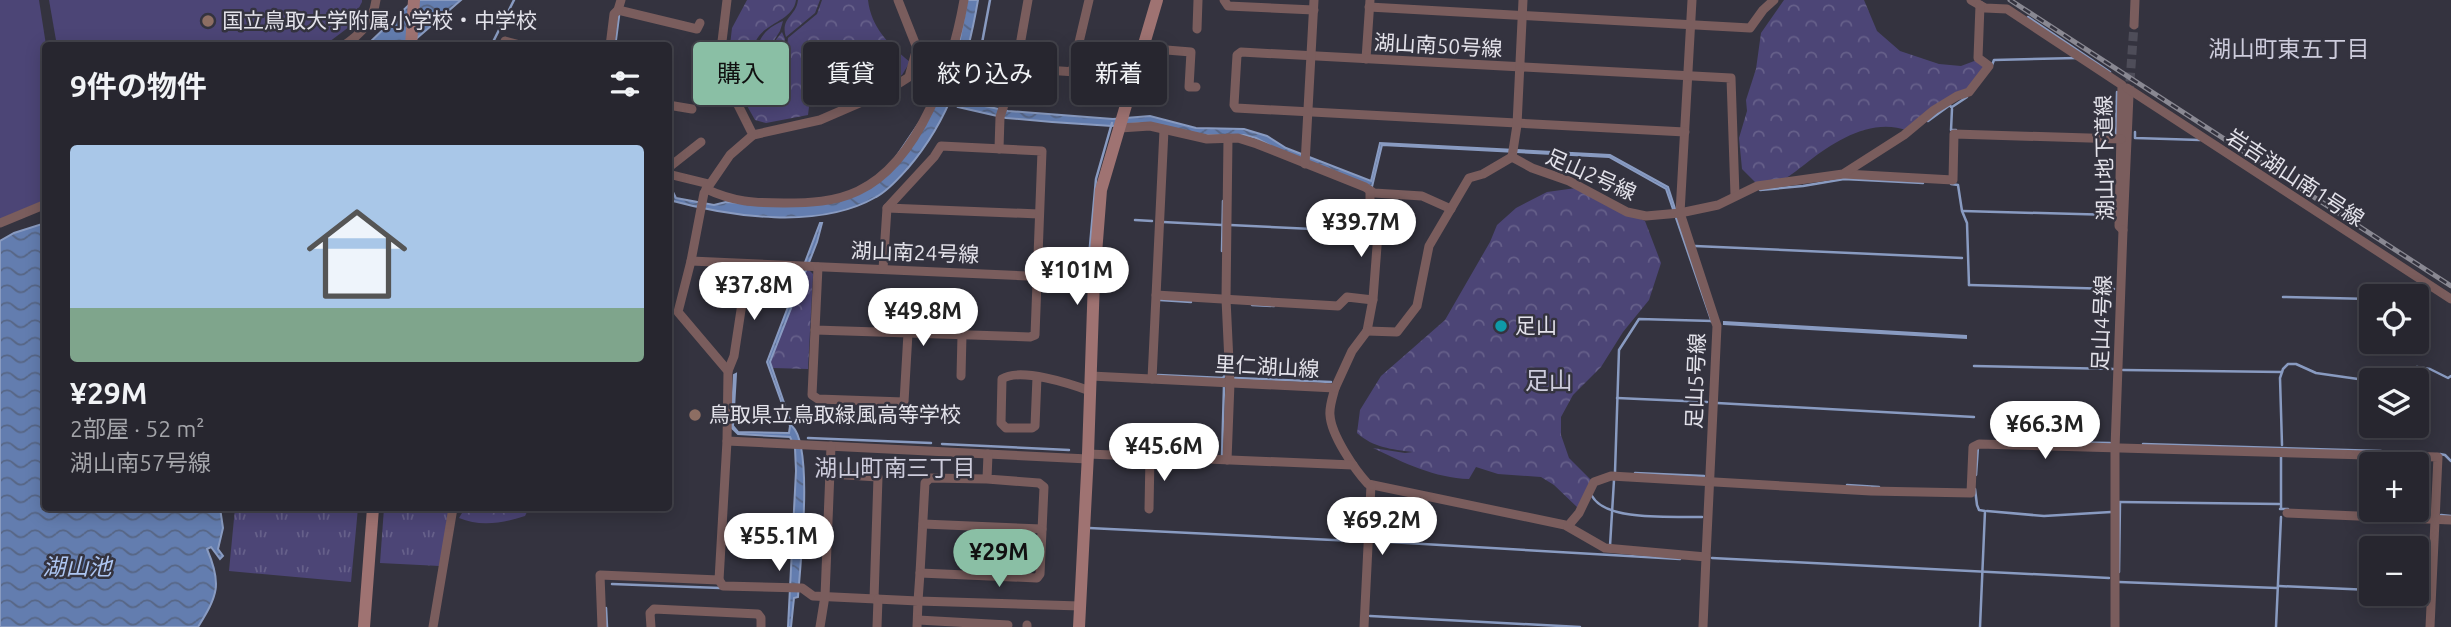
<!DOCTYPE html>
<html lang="ja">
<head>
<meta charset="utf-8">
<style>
	:root { --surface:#27262f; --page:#33323b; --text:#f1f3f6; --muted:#a4a5aa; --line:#43434b; --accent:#8abfa5 }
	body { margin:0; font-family:Ubuntu,"Noto Sans JP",sans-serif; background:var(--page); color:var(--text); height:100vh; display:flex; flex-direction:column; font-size:26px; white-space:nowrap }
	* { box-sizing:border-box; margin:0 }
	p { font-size:23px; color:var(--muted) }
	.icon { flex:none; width:38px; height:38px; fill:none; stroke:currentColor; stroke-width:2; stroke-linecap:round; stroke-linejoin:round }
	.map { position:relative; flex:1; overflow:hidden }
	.side { position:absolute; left:42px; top:42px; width:630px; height:469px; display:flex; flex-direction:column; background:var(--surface); border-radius:7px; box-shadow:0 4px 18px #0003,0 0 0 2px var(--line) }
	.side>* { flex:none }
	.hud { position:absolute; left:693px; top:42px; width:665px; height:63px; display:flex; gap:14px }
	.tools { position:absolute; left:2359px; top:284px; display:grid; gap:14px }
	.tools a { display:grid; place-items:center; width:70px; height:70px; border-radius:7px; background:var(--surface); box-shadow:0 4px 18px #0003,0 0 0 2px var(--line); font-size:35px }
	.price { position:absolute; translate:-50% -60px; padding:0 16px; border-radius:24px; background:#fff; color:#222; font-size:23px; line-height:46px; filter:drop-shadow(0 2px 4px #0008) }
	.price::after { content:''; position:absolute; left:50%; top:42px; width:21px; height:16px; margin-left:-10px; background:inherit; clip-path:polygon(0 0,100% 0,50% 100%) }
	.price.active { background:var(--accent); color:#111 }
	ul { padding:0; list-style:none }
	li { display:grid; align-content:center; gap:14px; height:371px; padding:0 28px }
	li+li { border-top:2px solid var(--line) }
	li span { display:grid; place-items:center; height:217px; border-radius:7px; color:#555 }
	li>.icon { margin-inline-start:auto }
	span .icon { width:126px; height:126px; fill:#fffc; stroke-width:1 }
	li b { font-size:30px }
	h2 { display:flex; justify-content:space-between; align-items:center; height:84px; padding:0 28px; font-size:30px }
	.tag { padding:0 24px; border-radius:7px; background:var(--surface); box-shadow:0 4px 18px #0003,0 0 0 2px var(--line); font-size:24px; line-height:63px }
	.tag.active { background:var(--accent); color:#111 }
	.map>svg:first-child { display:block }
	.grass { fill:url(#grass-tufts) }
	.forest { fill:url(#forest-crowns) }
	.garden { fill:#4c4576 }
	.water { fill:url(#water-waves); stroke:#899bc1; stroke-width:2 }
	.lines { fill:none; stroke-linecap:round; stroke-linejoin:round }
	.stream { stroke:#899bc1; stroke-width:2.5 }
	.street-tunnel { stroke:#4e4d59; stroke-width:9; stroke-dasharray:9 4.5; stroke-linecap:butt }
	.street { stroke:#7a5d5d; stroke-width:9 }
	.secondary { stroke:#9f7372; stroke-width:12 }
	.rail-casing { stroke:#898892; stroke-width:5 }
	.rail { stroke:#34333f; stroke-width:2.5; stroke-dasharray:8; stroke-linecap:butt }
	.education-dot { fill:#8d6e63; stroke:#34333f; stroke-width:2.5 }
	.culture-dot { fill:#0f9aa8; stroke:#34333f; stroke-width:2.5 }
	.labels { text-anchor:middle; stroke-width:5; stroke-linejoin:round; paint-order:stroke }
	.poi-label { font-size:21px; fill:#e3e2ea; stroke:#34333f; text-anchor:start }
	.street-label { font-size:21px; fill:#e3e2ea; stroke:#34333f }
	.neighbourhood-label { font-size:23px; fill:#cdccdc; stroke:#34333f }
	.water-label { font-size:23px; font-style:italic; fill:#aec6f2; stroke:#34333f }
	.quarter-label { font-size:24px; fill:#cdccdc; stroke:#34333f }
</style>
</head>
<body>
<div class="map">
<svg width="2451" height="627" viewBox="0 0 2451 627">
	<defs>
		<pattern id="grass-tufts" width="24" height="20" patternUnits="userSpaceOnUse" patternTransform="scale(1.75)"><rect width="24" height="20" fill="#4c4576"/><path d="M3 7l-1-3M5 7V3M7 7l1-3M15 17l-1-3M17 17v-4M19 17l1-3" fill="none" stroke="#66608a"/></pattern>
		<pattern id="forest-crowns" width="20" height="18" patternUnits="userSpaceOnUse" patternTransform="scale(1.75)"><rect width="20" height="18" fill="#4c4576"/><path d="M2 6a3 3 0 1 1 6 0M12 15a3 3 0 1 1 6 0" fill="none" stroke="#66608a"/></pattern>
		<pattern id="water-waves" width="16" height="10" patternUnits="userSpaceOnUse" patternTransform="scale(1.75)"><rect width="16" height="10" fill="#637daf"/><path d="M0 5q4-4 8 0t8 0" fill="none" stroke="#576685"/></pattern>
	</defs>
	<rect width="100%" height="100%" fill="#34333f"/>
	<g class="grass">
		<polygon points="235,508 358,508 351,582 229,571"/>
		<polygon points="384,508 451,508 440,566 380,563"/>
	</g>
	<g class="forest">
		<path d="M 747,0 L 796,0 C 792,29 739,21 758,70 C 761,79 763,88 772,93 L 778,92 L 782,88 L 788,38 L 817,14 L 822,0 L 868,0 C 871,27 889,45 910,62 L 902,75 L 885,84 L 846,66 L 826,66 L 812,82 L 808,115 L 766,123 L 755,120 L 727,70 L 732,28 Z"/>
		<path d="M 798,0 L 820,0 L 815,13 L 786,37 C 780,17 796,17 798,0 Z"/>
		<path d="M 1784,0 L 1864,0 L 1877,31 L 1900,51 L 1939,64 L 1961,66 L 1977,60 L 1986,64 L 1976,83 L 1908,131 C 1874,117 1836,140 1809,161 C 1801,167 1791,176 1782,180 C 1775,183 1763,182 1755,182 L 1742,169 L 1739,138 L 1747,111 L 1746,100 L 1756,69 L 1761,33 Z"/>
		<path d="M 783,21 L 780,31 L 765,55 L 768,59 L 773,58 L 775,54 L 772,51 L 775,41 L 782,32 L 785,39 L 779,87 L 772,90 C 765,86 763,79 760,71 C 752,48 760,30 783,21 Z"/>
		<path d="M 1576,188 L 1645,221 L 1661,263 L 1649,300 L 1623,332 L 1601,367 L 1573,395 L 1561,417 L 1561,435 L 1569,458 L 1592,481 L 1578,508 L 1554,485 L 1541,477 L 1498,474 L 1476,467 L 1469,479 C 1435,478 1404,463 1373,448 L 1405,453 L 1413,452 C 1391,449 1374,448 1357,433 L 1360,410 L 1381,376 L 1445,320 L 1490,242 L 1497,225 L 1516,208 L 1547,192 Z"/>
		<polygon points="806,270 809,270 813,274 808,369 773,368 770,362"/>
		<path d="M 478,508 L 529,508 L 525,516 C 504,523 480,527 459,518 L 462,513 Z"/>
	</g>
	<g class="garden">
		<polygon points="0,0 39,0 46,45 45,200 0,219"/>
		<polygon points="49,0 362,0 362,2 349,27 325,45 57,46"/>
	</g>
	<g class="water">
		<polygon points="414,0 461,0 409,45 366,46"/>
		<path d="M 967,0 L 978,0 C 967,64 950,119 908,168 C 899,178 888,191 876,197 C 819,230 731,217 669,200 L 669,190 L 672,190 L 676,198 L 714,205 L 726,202 L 758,204 L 826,203 L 881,179 L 942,89 L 959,44 Z"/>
		<polygon points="961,101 1008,111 1113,119 1150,116 1196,128 1244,129 1267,136 1286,148 1371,181 1380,143 1610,155 1668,187 1712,323 1666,189 1609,157 1382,145 1372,187 1282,152 1256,138 1244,135 1197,135 1139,123 1112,126 1052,122 1006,118 958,107"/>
		<path d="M 45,223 L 46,508 L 220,508 L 223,528 L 218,549 L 223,556 L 220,559 L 211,547 L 207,549 C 222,584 218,595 198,627 L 0,627 L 0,241 L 14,233 Z"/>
		<path d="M 820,223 L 822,223 L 817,242 L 770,362 L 792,426 C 814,446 800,565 798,597 L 794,598 L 791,627 L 788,627 L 796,471 L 795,448 L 790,437 L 738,434 L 731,427 L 734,375 L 736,374 L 733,426 L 738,432 L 789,433 L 790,426 L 767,362 Z"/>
		<polygon points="1724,322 1966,336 1966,338 1724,324"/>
	</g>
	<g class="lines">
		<g class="stream">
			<polyline points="2028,17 2110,72"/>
			<polyline points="491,46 514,0"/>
			<polyline points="615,46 619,15"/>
			<polyline points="1992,65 1994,60 2077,58"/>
			<polyline points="948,101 962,104"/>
			<polyline points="967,105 979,59 990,0"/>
			<polyline points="1952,107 1967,97"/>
			<polyline points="1952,109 1951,130 1956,130"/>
			<polyline points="1928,121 1950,105 1951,107"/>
			<polyline points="2135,132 2135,138 2200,140"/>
			<polyline points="2113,135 2116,135 2117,92"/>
			<polyline points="1951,184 1958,185 1962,211 1967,223 1969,285"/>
			<polyline points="1760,190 1803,186 1844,179 1923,183"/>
			<polyline points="1963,211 2114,215"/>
			<polyline points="1135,220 1152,221"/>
			<polyline points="1163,222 1222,225"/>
			<polyline points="1230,225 1377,232"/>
			<polyline points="1695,246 1962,258"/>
			<polyline points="1222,251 1223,201"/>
			<polyline points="1089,257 1096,179 1112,123"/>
			<polyline points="1969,285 2114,289"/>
			<polyline points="2283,297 2371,299"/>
			<polyline points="1160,300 1191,302"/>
			<polyline points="1252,305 1274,306"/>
			<polyline points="1974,366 2114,369"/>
			<polyline points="2123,370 2282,372"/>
			<polyline points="1158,375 1223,378 1225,375 1224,355"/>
			<polyline points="1235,378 1331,382"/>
			<polyline points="1617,398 1707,402"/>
			<polyline points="1717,403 1974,417"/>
			<polyline points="808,438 931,443"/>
			<polyline points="2057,442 2110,443"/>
			<polyline points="942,444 1069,450"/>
			<polyline points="2143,444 2381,451"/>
			<polyline points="2282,445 2280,378 2283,369 2288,364 2296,364 2316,373 2365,380 2378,378 2417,367 2430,369 2448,378 2451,376"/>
			<polyline points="2440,454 2445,455 2451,461"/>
			<polyline points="1222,456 1224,386"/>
			<polyline points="1615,472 1619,350 1639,319 1713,321"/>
			<polyline points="1635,473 1704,476"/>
			<polyline points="1976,475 1978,447"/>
			<polyline points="1847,485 1879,487"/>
			<polyline points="1975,489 1977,505 1979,510 1985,511 1980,627"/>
			<path d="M 1592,496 C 1606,522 1674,516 1702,517"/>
			<polyline points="2119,502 2279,504"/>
			<polyline points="2281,508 2281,456"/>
			<polyline points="2280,509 2288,509"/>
			<polyline points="1987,511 2044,516 2111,512"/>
			<polyline points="2403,514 2431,515"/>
			<polyline points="2441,515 2451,516"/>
			<polyline points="1089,528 1354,541"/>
			<polyline points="1372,541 1680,559"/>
			<polyline points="1610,546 1614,480"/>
			<polyline points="1712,558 2109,578"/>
			<polyline points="2119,572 2120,503"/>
			<polyline points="2119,582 2277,588"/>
			<polyline points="612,584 720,588"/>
			<polyline points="2279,586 2371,590"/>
			<polyline points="2417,592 2427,593"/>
			<polyline points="606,608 607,627"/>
			<polyline points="1370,616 1580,627"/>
			<polyline points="2276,627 2281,517"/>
		</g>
		<polyline class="street-tunnel" points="2129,95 2134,25"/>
		<g class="street">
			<polyline points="1224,0 1228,6 1314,10"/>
			<polyline points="1692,0 1680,213 1717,326 1706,557"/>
			<polyline points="1971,0 1985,8 2007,9 2122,85 2119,226 2123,230 2129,95"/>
			<polyline points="1369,7 1750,28 1763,10 1774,0"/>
			<polyline points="618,10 697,29 700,23"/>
			<polyline points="2134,25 2135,0"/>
			<polyline points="1197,29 1198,0"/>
			<path d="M 343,46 C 361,34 373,22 376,0"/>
			<polyline points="504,46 505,41 524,46"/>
			<polyline points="610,46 614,14 618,10 621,0"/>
			<polyline points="1142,48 1191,52 1189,87 1196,87"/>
			<polyline points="1366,59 1370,0"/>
			<polyline points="1016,68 1028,0"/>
			<polyline points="1072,72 1089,0"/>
			<polyline points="2127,88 2451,299"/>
			<polyline points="668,105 692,109"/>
			<polyline points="1120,128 1150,126 1207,139 1238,138 1257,144 1365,187 1374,193 1422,196 1451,209"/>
			<polyline points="1685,132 1236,108 1234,105 1237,55 1241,52 1731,78 1735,195"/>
			<polyline points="753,135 820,120 887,91 909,77 917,48 898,0"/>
			<polyline points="999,149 1000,117 1016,68 1135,76"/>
			<polyline points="1512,157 1517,125 1523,0"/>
			<polyline points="1305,164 1314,0"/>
			<polyline points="668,168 701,142"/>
			<polyline points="668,174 709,184"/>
			<polyline points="1845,174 1953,180 1954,134 2121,139"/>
			<path d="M 706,189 C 734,202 754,203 784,203 C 809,203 835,202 858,191 C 920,162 953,63 964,0"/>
			<polyline points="887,208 1039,214"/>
			<polyline points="0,223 46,204"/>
			<polyline points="691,261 1094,279"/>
			<polyline points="818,267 815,330 1030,337 1035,335 1042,151 941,146 934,157 887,208 883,269"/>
			<polyline points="1156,295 1338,306 1347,297 1373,300"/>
			<polyline points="815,330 812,395 818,399 904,402 908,333"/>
			<polyline points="1367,331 1397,332 1417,306 1429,246 1469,178 1483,174 1512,157 1532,168 1569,181 1627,212 1646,216 1680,213 1718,205 1757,186 1843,174 1904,135 1934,110 1957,96 1969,92 1989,66 1978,58 1980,5"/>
			<polyline points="1367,331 1373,299 1378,233 1375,213 1370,204 1370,191"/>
			<polyline points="728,371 734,356 748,264"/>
			<polyline points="961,376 962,335"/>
			<path d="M 1091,376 L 1335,388 C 1333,396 1329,407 1330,415 C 1331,435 1355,470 1368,484 L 1565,525 L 1605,548 L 1706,557 L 1703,627"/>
			<path d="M 1037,377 L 1035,426 L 1032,428 L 1006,428 L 1001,423 L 1002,379 C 1020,367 1071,384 1090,391"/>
			<polyline points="1152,379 1164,130"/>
			<polyline points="1335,388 1352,351 1367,331"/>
			<polyline points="727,441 1088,459"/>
			<polyline points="1088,454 1353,465"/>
			<polyline points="1227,460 1230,383 1226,299 1228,138"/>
			<polyline points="830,474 878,477 874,599"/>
			<polyline points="987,479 1039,483 1044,487 1040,574 1037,578 920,573 925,483 930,478 987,479 988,454"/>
			<polyline points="1149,509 1150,456"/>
			<polyline points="2287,513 2451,520"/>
			<polyline points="923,524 1042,529"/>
			<polyline points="1568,526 1579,513 1594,482 1611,476 1871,491 1971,493 1973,447 1979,444 2438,457 2430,627"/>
			<polyline points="920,573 918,601 1080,606"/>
			<polyline points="719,580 723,586 802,588 813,596 918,601 917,627"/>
			<polyline points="918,620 1008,625 1007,627"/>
			<polyline points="433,627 453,508"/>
			<polyline points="602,627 600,575 719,580 727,441 728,371 678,312 691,261 704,193 730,155 753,135 721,71 720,58 727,0"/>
			<polyline points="651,627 650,613 654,609 758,614 761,618 761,627"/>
			<polyline points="820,627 825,596 831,446"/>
			<polyline points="877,627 878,599"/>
			<polyline points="1027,627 1027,625"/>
			<polyline points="1364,627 1371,485"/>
			<polyline points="2115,627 2115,448 2123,230"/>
		</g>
		<g class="secondary">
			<polyline points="411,46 414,0"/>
			<polyline points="364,627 373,508"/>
			<polyline points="1079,627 1088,454 1094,279 1101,190 1157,0"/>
		</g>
		<g class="rail-casing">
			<polyline id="rail" points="2010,0 2451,286"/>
		</g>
		<use href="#rail" class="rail"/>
	</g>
	<g class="education-dot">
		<circle cx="208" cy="21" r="7"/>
		<circle cx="695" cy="415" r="7"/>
	</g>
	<circle class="culture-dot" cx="1501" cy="326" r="7"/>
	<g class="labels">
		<g class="poi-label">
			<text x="222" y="28">国立鳥取大学附属小学校・中学校</text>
			<text x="1515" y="333">足山</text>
			<text x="709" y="422">鳥取県立鳥取緑風高等学校</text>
		</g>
		<g class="street-label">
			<text transform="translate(1438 46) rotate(3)" y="7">湖山南50号線</text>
			<text transform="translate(2105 158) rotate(-91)" y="7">湖山地下道線</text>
			<text transform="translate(1591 175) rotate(24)" y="7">足山2号線</text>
			<text transform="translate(2295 178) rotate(33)" y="7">岩吉湖山南1号線</text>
			<text transform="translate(915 253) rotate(2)" y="7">湖山南24号線</text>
			<text transform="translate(2102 323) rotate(-88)" y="7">足山4号線</text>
			<text transform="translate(1267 367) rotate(3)" y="7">里仁湖山線</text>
			<text transform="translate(1696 381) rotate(-88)" y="7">足山5号線</text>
		</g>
		<g class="neighbourhood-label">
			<text x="2289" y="57">湖山町東五丁目</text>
			<text x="895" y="476">湖山町南三丁目</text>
		</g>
		<g class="water-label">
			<text x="77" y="575">湖山池</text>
		</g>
		<g class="quarter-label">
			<text x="1549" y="389">足山</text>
		</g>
	</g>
</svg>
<div class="tools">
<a><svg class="icon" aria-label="locate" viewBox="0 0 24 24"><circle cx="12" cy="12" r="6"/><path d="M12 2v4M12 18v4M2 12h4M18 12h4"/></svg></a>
<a><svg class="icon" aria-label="layers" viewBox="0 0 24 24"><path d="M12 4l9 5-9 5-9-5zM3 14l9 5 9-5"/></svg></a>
<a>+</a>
<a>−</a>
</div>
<b class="price" style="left:1361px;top:259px">¥39.7M</b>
<b class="price" style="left:1077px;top:307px">¥101M</b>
<b class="price" style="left:754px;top:322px">¥37.8M</b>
<b class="price" style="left:923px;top:348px">¥49.8M</b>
<b class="price" style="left:2045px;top:461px">¥66.3M</b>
<b class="price" style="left:1164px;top:483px">¥45.6M</b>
<b class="price" style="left:1382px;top:557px">¥69.2M</b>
<b class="price" style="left:779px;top:573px">¥55.1M</b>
<b class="price active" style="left:999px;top:589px">¥29M</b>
<div class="hud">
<a class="tag active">購入</a>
<a class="tag">賃貸</a>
<a class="tag">絞り込み</a>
<a class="tag">新着</a>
</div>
<section class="side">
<h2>9件の物件<svg class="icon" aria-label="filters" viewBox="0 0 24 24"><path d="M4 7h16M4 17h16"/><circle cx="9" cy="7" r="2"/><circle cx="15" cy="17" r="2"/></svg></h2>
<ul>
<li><span style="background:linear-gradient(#a9c7e8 75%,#7fa58c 0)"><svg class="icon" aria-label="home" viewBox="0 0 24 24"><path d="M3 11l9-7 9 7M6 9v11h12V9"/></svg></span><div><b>¥29M</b><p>2部屋 · 52 m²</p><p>湖山南57号線</p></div></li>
</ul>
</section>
</div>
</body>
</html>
